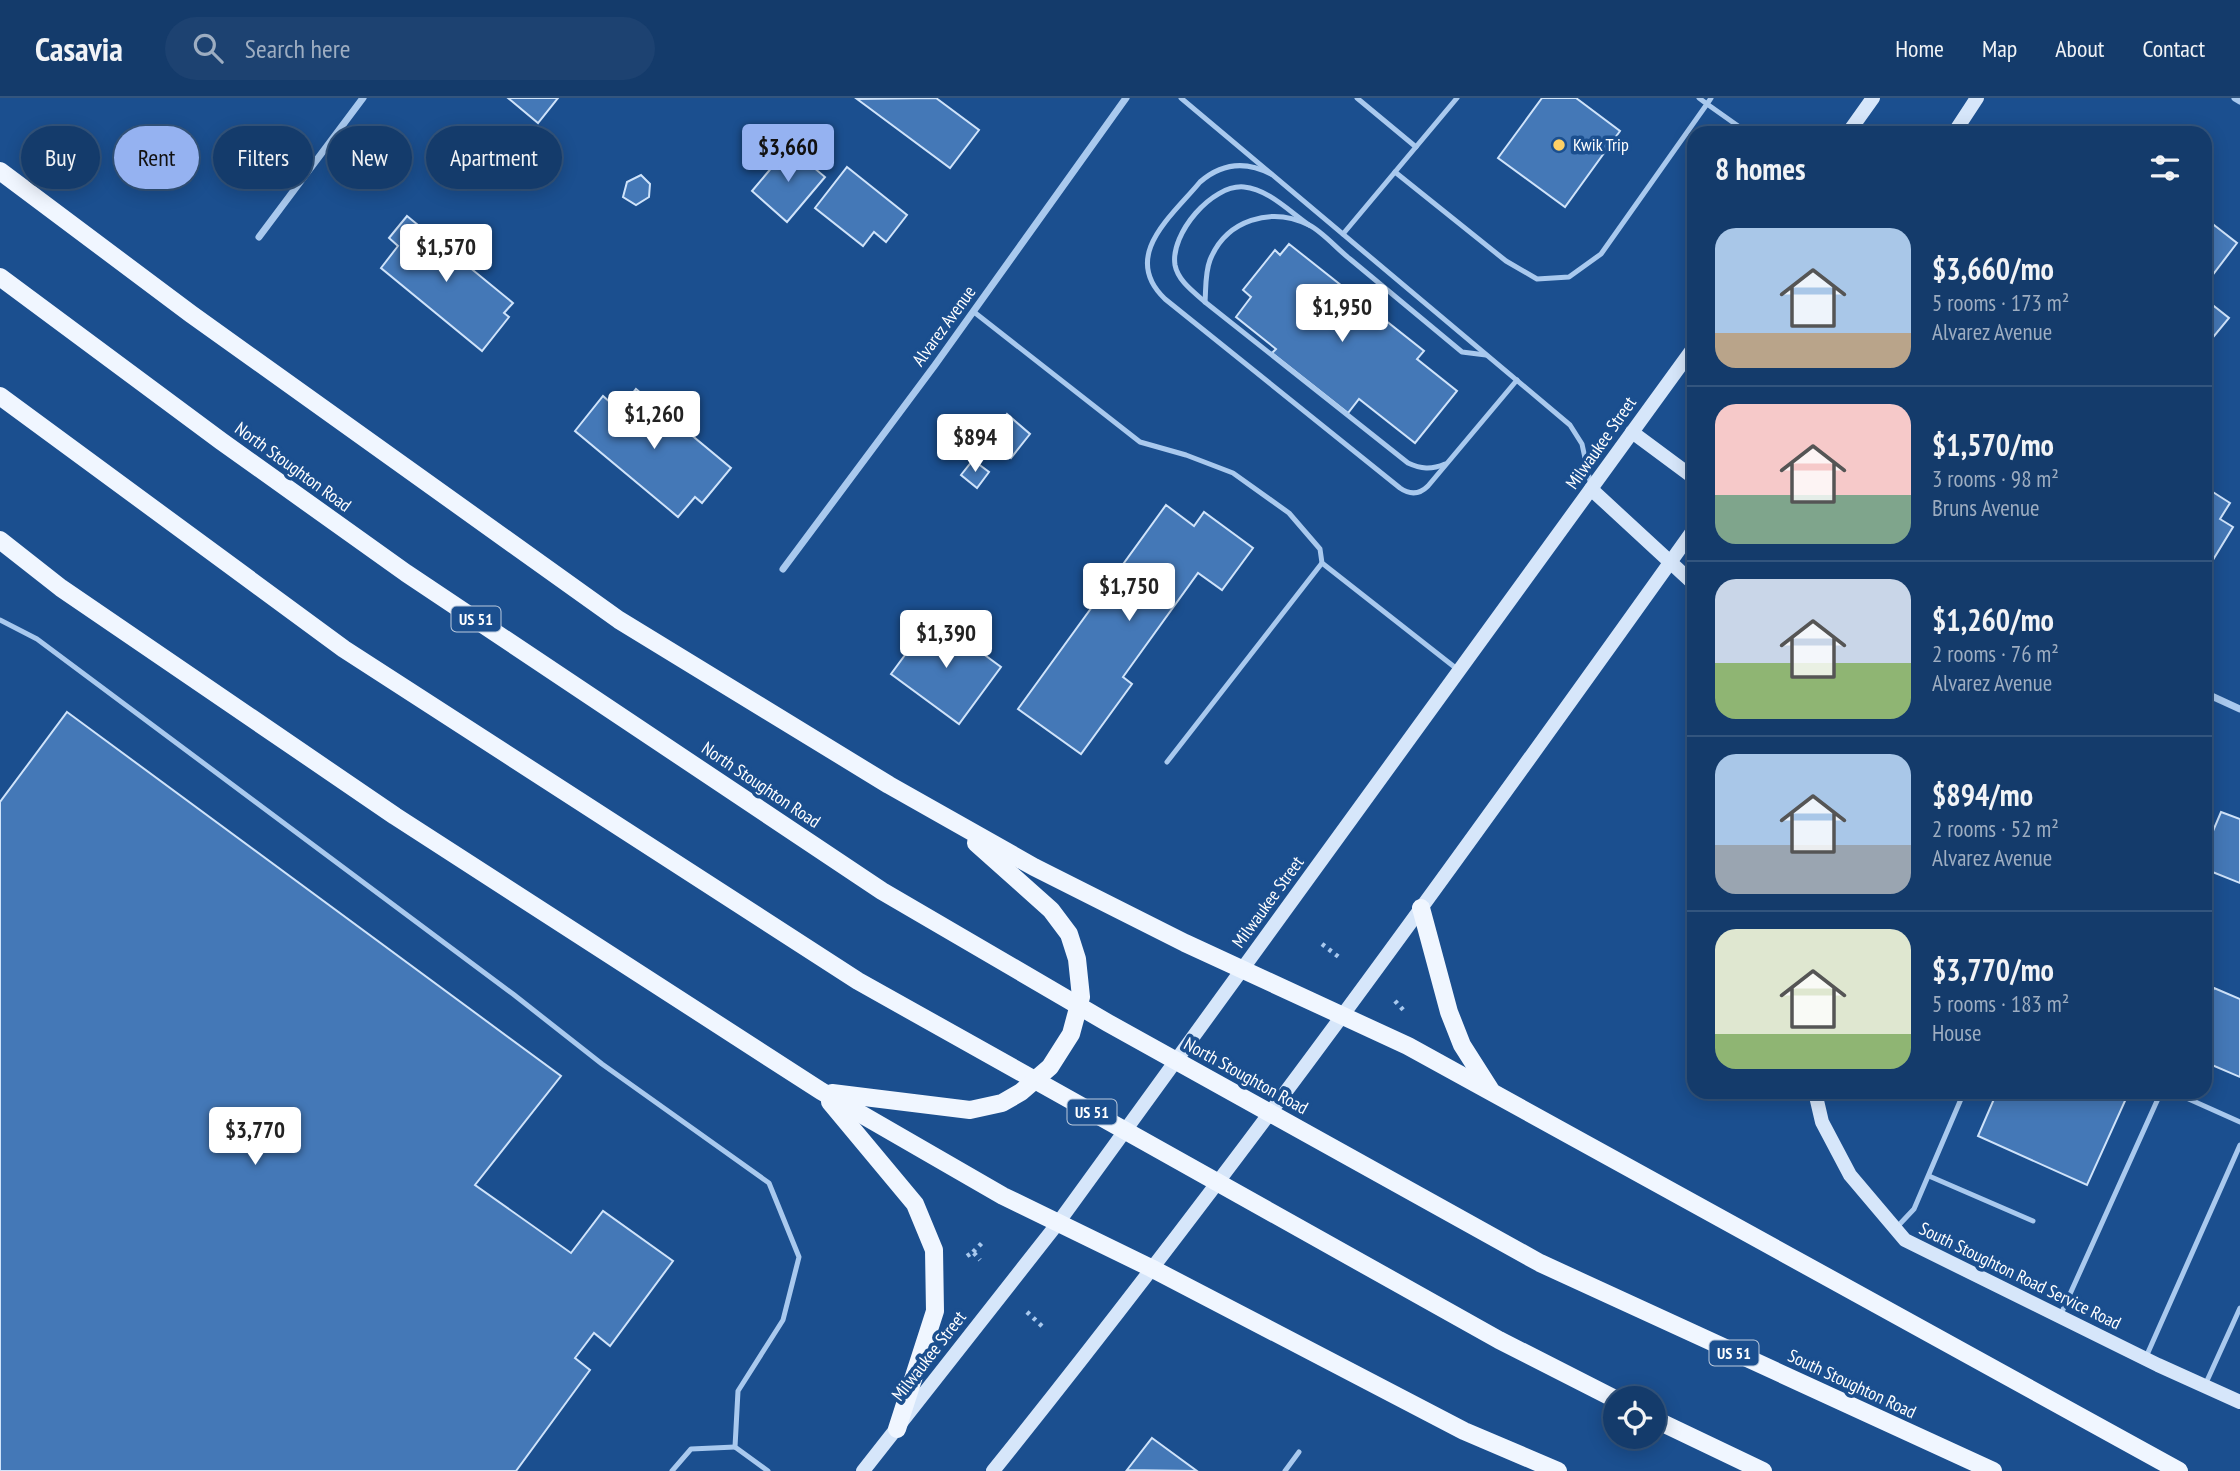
<!DOCTYPE html>
<html lang="en">
<head>
<meta charset="utf-8">
<style>
	:root { --surface:#143b6b; --page:#1d4271; --text:#f1f3f6; --muted:#9dadc1; --line:#33557e; --accent:#95b2f1 }
	body { margin:0; font-family:"PT Sans Narrow",sans-serif; background:var(--page); color:var(--text); height:100vh; display:flex; flex-direction:column; font-size:26px; white-space:nowrap }
	* { box-sizing:border-box; margin:0 }
	p { font-size:23px; color:var(--muted) }
	.icon { flex:none; width:38px; height:38px; fill:none; stroke:currentColor; stroke-width:2; stroke-linecap:round; stroke-linejoin:round }
	.map { position:relative; flex:1; overflow:hidden }
	.side { position:absolute; left:1687px; top:28px; width:525px; height:973px; display:flex; flex-direction:column; background:var(--surface); border-radius:21px; box-shadow:0 4px 18px #0003,0 0 0 2px var(--line) }
	.side>* { flex:none }
	.banner { position:absolute; left:21px; top:28px; width:665px; height:63px; display:flex; gap:14px }
	.controls { position:absolute; left:1603px; top:1288px; display:grid; gap:14px }
	.controls a { display:grid; place-items:center; width:63px; height:63px; border-radius:50%; background:var(--surface); box-shadow:0 4px 18px #0003,0 0 0 2px var(--line); font-size:35px }
	.price { position:absolute; translate:-50% -60px; padding:0 16px; border-radius:7px; background:#fff; color:#222; font-size:23px; line-height:46px; filter:drop-shadow(0 2px 4px #0008) }
	.price::after { content:''; position:absolute; left:50%; top:42px; width:21px; height:16px; margin-left:-10px; background:inherit; clip-path:polygon(0 0,100% 0,50% 100%) }
	.price.selected { background:var(--accent); color:#111 }
	ul { padding:0; list-style:none }
	li { display:flex; align-items:center; gap:21px; height:175px; padding:0 28px }
	li+li { border-top:2px solid var(--line) }
	li span { display:grid; place-items:center; flex:none; width:196px; height:140px; border-radius:21px; color:#555 }
	li>.icon { margin-inline-start:auto }
	span .icon { width:84px; height:84px; fill:#fffc; stroke-width:1 }
	li b { font-size:30px }
	h2 { display:flex; justify-content:space-between; align-items:center; height:84px; padding:0 28px; font-size:30px }
	.tag { padding:0 24px; border-radius:32px; background:var(--surface); box-shadow:0 4px 18px #0003,0 0 0 2px var(--line); font-size:24px; line-height:63px }
	.tag.selected { background:var(--accent); color:#111 }
	header { display:flex; align-items:center; gap:42px; box-sizing:border-box; height:98px; padding:0 35px; background:var(--surface); border-bottom:2px solid var(--line) }
	header strong { font-size:33px }
	nav { display:flex; gap:38px; margin-inline-start:auto; font-size:24px }
	.search { width:490px; height:63px; background:var(--page); display:flex; align-items:center; gap:18px; box-sizing:border-box; padding:0 24px; border-radius:38px; color:var(--muted); font-size:26px }
	.map>svg:first-child { display:block }
	.building { fill:#4478b7; stroke:#cfe3fa; stroke-width:2 }
	.lines { fill:none; stroke-linecap:round; stroke-linejoin:round }
	.path { stroke:#a9c9ee; stroke-width:4.5; stroke-dasharray:3.5 5; stroke-linecap:butt }
	.lane { stroke:#a9c9ee; stroke-width:5 }
	.street { stroke:#a9c9ee; stroke-width:7 }
	.secondary { stroke:#d6e6fa; stroke-width:14 }
	.primary { stroke:#f0f6ff; stroke-width:18 }
	.poi-dot { fill:#ffd166; stroke:#1b4f8f; stroke-width:2.5 }
	.labels { text-anchor:middle; stroke-width:7; stroke-linejoin:round; paint-order:stroke }
	.shield { fill:#1b4f8f; stroke:#bbcadd; stroke-width:2 }
	.shield-label { font-size:16px; font-weight:bold; fill:#fff }
	.poi-label { font-size:18px; fill:#fff; stroke:#1b4f8f; text-anchor:start }
	.street-label { font-size:18px; fill:#fff; stroke:#1b4f8f }
</style>
</head>
<body>
<header>
<strong>Casavia</strong>
<div class="search"><svg class="icon" aria-label="search" viewBox="0 0 24 24"><circle cx="10" cy="10" r="6"/><path d="M15 15l6 6"/></svg>Search here</div>
<nav><a>Home</a><a>Map</a><a>About</a><a>Contact</a></nav>
</header>
<div class="map">
<svg width="2240" height="1373" viewBox="0 0 2240 1373">
	<rect width="100%" height="100%" fill="#1b4f8f"/>
	<g class="building">
		<polygon points="508,0 558,0 538,25"/>
		<polygon points="936,0 979,32 950,70 857,1"/>
		<polygon points="1542,0 1576,0 1620,33 1565,109 1498,60"/>
		<polygon points="789,49 825,79 787,124 752,93"/>
		<polygon points="847,69 907,117 886,144 874,134 863,148 815,110"/>
		<polygon points="641,77 650,86 649,99 636,107 623,99 627,84"/>
		<polygon points="407,118 513,205 504,215 509,219 482,253 381,170 398,148 389,140"/>
		<polygon points="2205,120 2237,145 2205,187"/>
		<polygon points="1289,146 1424,253 1417,261 1457,293 1415,345 1359,301 1348,315 1272,255 1276,251 1236,219 1251,199 1243,192 1275,152 1280,157"/>
		<polygon points="2205,201 2229,220 2205,249"/>
		<polygon points="636,291 731,370 702,405 695,399 678,419 575,333 603,298 619,312"/>
		<polygon points="1007,316 1030,336 1011,360 987,341"/>
		<polygon points="973,362 989,374 977,390 961,377"/>
		<polygon points="2205,389 2230,405 2220,421 2233,429 2205,475"/>
		<polygon points="1166,407 1194,428 1204,414 1253,450 1222,492 1198,475 1123,579 1132,586 1081,656 1018,611"/>
		<polygon points="933,519 1001,569 959,626 891,576"/>
		<polygon points="67,614 561,978 475,1087 571,1155 603,1113 673,1163 610,1248 594,1235 575,1260 590,1272 516,1373 0,1373 0,704"/>
		<polygon points="2221,714 2240,721 2240,785 2205,771 2205,752"/>
		<polygon points="2214,890 2240,901 2240,979 2205,964 2205,910"/>
		<polygon points="1997,994 2129,994 2087,1087 1978,1038"/>
		<polygon points="1152,1340 1197,1373 1127,1372"/>
	</g>
	<g class="lines">
		<g class="path">
			<polyline points="1322,846 1340,860"/>
			<polyline points="1395,903 1406,915"/>
			<polyline points="973,1154 984,1143"/>
			<polyline points="967,1158 973,1154 980,1162"/>
			<polyline points="1027,1214 1044,1230"/>
		</g>
		<g class="lane">
			<polyline points="1181,0 1570,327 1582,346 1591,388"/>
			<polyline points="1357,0 1416,49"/>
			<polyline points="1711,0 1707,6 1748,35"/>
			<polyline points="1395,74 1506,163 1537,181 1569,179 1601,156 1707,6 1699,0"/>
			<path d="M 1271,76 C 1246,63 1222,65 1200,84 C 1172,118 1120,158 1165,201 L 1400,390 C 1410,397 1419,397 1428,388 L 1517,282"/>
			<path d="M 1309,127 C 1290,114 1268,91 1244,89 C 1212,86 1170,136 1175,167 C 1178,183 1194,194 1205,204 L 1408,365 C 1421,371 1431,372 1445,366"/>
			<polyline points="1343,136 1457,0"/>
			<path d="M 1205,204 C 1206,190 1205,175 1210,162 C 1226,122 1271,108 1309,127 C 1323,134 1337,151 1350,161 C 1387,192 1425,223 1462,254 L 1486,257"/>
			<polyline points="974,214 1140,344 1186,357 1233,375 1289,415 1320,451 1322,465 1457,571"/>
			<polyline points="0,522 37,541 513,896 602,966 769,1085 799,1159 783,1222 738,1293 735,1349 768,1373"/>
			<polyline points="1167,664 1322,465"/>
			<polyline points="2173,994 2240,1024"/>
			<polyline points="1929,1078 2033,1123"/>
			<polyline points="1897,1129 1914,1111 1964,994"/>
			<polyline points="2061,1216 2161,994"/>
			<polyline points="2146,1259 2240,1047"/>
			<polyline points="2206,1285 2240,1210"/>
			<polyline points="672,1373 691,1351 735,1349"/>
			<polyline points="1285,1373 1299,1354"/>
		</g>
		<g class="street">
			<polyline points="2235,0 2240,3"/>
			<polyline points="259,139 363,0"/>
			<polyline points="783,471 935,267 1126,0"/>
			<polyline points="2205,595 2240,611"/>
		</g>
		<g class="secondary">
			<polyline points="1848,35 1873,0"/>
			<polyline points="1954,35 1977,0"/>
			<polyline points="1632,334 1694,380"/>
			<polyline points="1591,391 1694,486"/>
			<polyline points="1815,994 1822,1024 1850,1077 1905,1142 2158,1267 2240,1304"/>
			<polyline points="863,1373 1058,1125 1694,249"/>
			<path d="M 993,1373 C 1238,1068 1467,749 1694,431"/>
		</g>
		<g class="primary">
			<polyline points="0,73 191,216 619,522 889,687 1034,769 1185,845 1408,948 2179,1373"/>
			<polyline points="0,179 221,343 406,475 882,793 1108,925 1540,1165 1993,1373"/>
			<polyline points="0,298 344,551 858,883 1499,1242 1615,1301"/>
			<polyline points="0,442 61,490 395,718 821,993 1003,1098 1151,1170 1464,1333 1558,1373"/>
			<polyline points="1421,810 1449,914 1462,947 1490,991"/>
			<polyline points="832,995 970,1012 1002,1005 1021,994 1050,969 1071,936 1081,899 1077,861 1069,836 1051,812 976,745"/>
			<polyline points="830,1004 915,1106 934,1152 935,1213 897,1331"/>
			<polyline points="1654,1321 1763,1373"/>
		</g>
	</g>
	<circle class="poi-dot" cx="1559" cy="47" r="7"/>
	<g class="labels">
		<g class="shield">
			<rect x="451.5" y="508.5" width="49" height="25" rx="5"/>
			<rect x="1067.5" y="1001.5" width="49" height="25" rx="5"/>
			<rect x="1709.5" y="1242.5" width="49" height="25" rx="5"/>
		</g>
		<g class="shield-label">
			<text x="476" y="527">US 51</text>
			<text x="1092" y="1020">US 51</text>
			<text x="1734" y="1261">US 51</text>
		</g>
		<g class="poi-label">
			<text x="1573" y="53">Kwik Trip</text>
		</g>
		<g class="street-label">
			<text transform="translate(944 228) rotate(-54)" y="6">Alvarez Avenue</text>
			<text transform="translate(1601 345) rotate(-55)" y="6">Milwaukee Street</text>
			<text transform="translate(293 369) rotate(36)" y="6">North Stoughton Road</text>
			<text transform="translate(761 687) rotate(34)" y="6">North Stoughton Road</text>
			<text transform="translate(1268 804) rotate(-54)" y="6">Milwaukee Street</text>
			<text transform="translate(1246 978) rotate(29)" y="6">North Stoughton Road</text>
			<text transform="translate(2020 1178) rotate(26)" y="6">South Stoughton Road Service Road</text>
			<text transform="translate(929 1258) rotate(-52)" y="6">Milwaukee Street</text>
			<text transform="translate(1852 1286) rotate(25)" y="6">South Stoughton Road</text>
		</g>
	</g>
</svg>
<div class="controls">
<a><svg class="icon" aria-label="locate" viewBox="0 0 24 24"><circle cx="12" cy="12" r="6"/><path d="M12 2v4M12 18v4M2 12h4M18 12h4"/></svg></a>
</div>
<b class="price selected" style="left:788px;top:86px">$3,660</b>
<b class="price" style="left:446px;top:186px">$1,570</b>
<b class="price" style="left:1342px;top:246px">$1,950</b>
<b class="price" style="left:654px;top:353px">$1,260</b>
<b class="price" style="left:975px;top:376px">$894</b>
<b class="price" style="left:1129px;top:525px">$1,750</b>
<b class="price" style="left:946px;top:572px">$1,390</b>
<b class="price" style="left:255px;top:1069px">$3,770</b>
<div class="banner">
<a class="tag">Buy</a>
<a class="tag selected">Rent</a>
<a class="tag">Filters</a>
<a class="tag">New</a>
<a class="tag">Apartment</a>
</div>
<section class="side">
<h2>8 homes<svg class="icon" aria-label="filters" viewBox="0 0 24 24"><path d="M4 7h16M4 17h16"/><circle cx="9" cy="7" r="2"/><circle cx="15" cy="17" r="2"/></svg></h2>
<ul>
<li><span style="background:linear-gradient(#a9c7e8 75%,#b9a48a 0)"><svg class="icon" aria-label="home" viewBox="0 0 24 24"><path d="M3 11l9-7 9 7M6 9v11h12V9"/></svg></span><div><b>$3,660/mo</b><p>5 rooms · 173 m²</p><p>Alvarez Avenue</p></div></li>
<li><span style="background:linear-gradient(#f6c9c9 65%,#7fa58c 0)"><svg class="icon" aria-label="home" viewBox="0 0 24 24"><path d="M3 11l9-7 9 7M6 9v11h12V9"/></svg></span><div><b>$1,570/mo</b><p>3 rooms · 98 m²</p><p>Bruns Avenue</p></div></li>
<li><span style="background:linear-gradient(#c9d6e8 60%,#8fb573 0)"><svg class="icon" aria-label="home" viewBox="0 0 24 24"><path d="M3 11l9-7 9 7M6 9v11h12V9"/></svg></span><div><b>$1,260/mo</b><p>2 rooms · 76 m²</p><p>Alvarez Avenue</p></div></li>
<li><span style="background:linear-gradient(#a9c7e8 65%,#9aa5b1 0)"><svg class="icon" aria-label="home" viewBox="0 0 24 24"><path d="M3 11l9-7 9 7M6 9v11h12V9"/></svg></span><div><b>$894/mo</b><p>2 rooms · 52 m²</p><p>Alvarez Avenue</p></div></li>
<li><span style="background:linear-gradient(#dfe7d0 75%,#8fb573 0)"><svg class="icon" aria-label="home" viewBox="0 0 24 24"><path d="M3 11l9-7 9 7M6 9v11h12V9"/></svg></span><div><b>$3,770/mo</b><p>5 rooms · 183 m²</p><p>House</p></div></li>
</ul>
</section>
</div>
</body>
</html>
